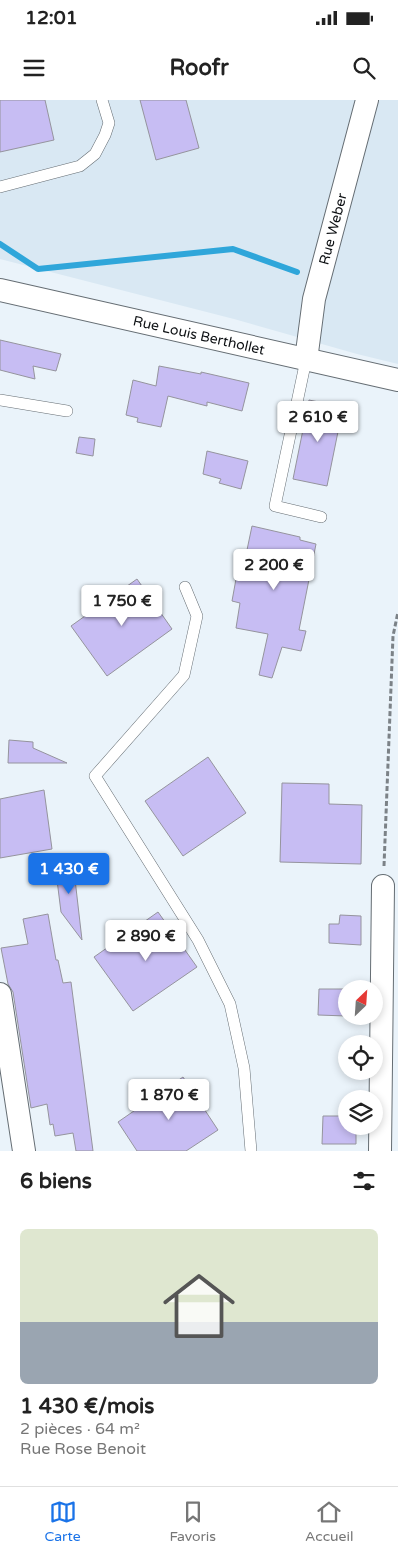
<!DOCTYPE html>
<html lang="fr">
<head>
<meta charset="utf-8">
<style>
	:root { --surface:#fff; --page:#f6f6f6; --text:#222; --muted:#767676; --line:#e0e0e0; --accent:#1a73e8 }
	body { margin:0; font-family:"Varela Round",sans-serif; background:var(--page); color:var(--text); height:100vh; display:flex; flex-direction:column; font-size:19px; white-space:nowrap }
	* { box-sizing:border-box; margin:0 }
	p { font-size:16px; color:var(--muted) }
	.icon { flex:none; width:28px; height:28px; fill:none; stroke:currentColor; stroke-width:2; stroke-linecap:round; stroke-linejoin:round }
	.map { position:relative; height:1051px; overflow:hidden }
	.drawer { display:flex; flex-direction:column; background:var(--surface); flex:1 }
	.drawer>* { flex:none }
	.needle { width:32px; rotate:25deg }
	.controls { position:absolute; left:338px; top:880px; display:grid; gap:10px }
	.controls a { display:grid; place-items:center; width:45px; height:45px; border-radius:50%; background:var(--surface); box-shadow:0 2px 8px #0003; font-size:25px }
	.price { position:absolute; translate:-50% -42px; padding:0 11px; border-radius:5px; background:#fff; color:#222; font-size:16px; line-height:32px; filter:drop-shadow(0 1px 2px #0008) }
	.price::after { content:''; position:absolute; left:50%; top:30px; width:15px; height:11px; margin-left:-8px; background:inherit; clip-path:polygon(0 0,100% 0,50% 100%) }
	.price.selected { background:var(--accent); color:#fff }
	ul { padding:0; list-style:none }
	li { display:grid; align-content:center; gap:10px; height:265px; padding:0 20px }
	li span { display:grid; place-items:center; height:155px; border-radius:8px; color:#555 }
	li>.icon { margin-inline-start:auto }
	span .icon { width:90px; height:90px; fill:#fffc; stroke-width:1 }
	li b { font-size:21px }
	h2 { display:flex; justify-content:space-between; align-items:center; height:60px; padding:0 20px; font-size:21px }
	.status { display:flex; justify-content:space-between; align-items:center; height:35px; padding:0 25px; background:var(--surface); direction:ltr }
	.status svg { height:14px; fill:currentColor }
	header { display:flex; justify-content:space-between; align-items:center; height:65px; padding:0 20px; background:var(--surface); font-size:22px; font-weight:700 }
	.dock { display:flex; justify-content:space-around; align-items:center; height:70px; border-top:1px solid var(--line); background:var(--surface); font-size:14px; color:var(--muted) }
	.dock a { display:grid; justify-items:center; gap:2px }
	.dock .selected { color:var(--accent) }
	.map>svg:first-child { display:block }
	.built { fill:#d9e8f3 }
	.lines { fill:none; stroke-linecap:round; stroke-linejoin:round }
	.stream { stroke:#2fa6da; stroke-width:6 }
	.building { fill:#c7bdf3; stroke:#95949d }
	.service-casing { stroke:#656d73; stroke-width:12 }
	.minor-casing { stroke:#656d73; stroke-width:24 }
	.path { stroke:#7c8287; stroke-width:3; stroke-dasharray:5 2.5; stroke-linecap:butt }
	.service { stroke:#fff; stroke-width:11 }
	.minor { stroke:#fff; stroke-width:22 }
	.labels { text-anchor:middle; stroke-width:4; stroke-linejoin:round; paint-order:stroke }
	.street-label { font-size:14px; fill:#0d1013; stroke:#fff }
</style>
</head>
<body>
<div class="status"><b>12:01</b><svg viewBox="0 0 49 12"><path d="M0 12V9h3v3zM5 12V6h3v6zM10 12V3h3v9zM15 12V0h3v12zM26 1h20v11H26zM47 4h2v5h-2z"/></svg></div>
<header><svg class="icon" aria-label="menu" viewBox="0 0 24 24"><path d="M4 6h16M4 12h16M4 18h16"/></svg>Roofr<svg class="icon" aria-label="search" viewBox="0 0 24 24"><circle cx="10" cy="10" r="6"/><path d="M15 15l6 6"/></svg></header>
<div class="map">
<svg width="398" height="1051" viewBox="0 0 398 1051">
	<rect width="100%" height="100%" fill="#eaf3fa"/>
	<polygon class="built" points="0,0 398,0 398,264 357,254 234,219 0,159"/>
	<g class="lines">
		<polyline class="stream" points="0,144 38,169 233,149 297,172"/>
	</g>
	<g class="building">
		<polygon points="0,0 45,0 54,40 0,52"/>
		<polygon points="140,0 186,0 199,48 156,60"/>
		<polygon points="0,240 61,254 56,271 33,266 35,279 0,270"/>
		<polygon points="159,266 201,274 201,272 249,283 242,311 207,302 207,306 168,296 161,327 137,322 138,318 126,315 133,280 156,286"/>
		<polygon points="309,300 343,307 327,386 293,379"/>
		<polygon points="79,337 95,339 93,356 76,353"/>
		<polygon points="207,351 248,361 241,389 219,383 221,379 203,374"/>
		<polygon points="252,426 300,437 300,440 316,444 299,530 306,531 301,551 282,547 272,578 259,575 268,534 236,528 240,503 232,501 238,468 243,469"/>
		<polygon points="137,479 172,529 107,576 71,526"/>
		<polygon points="9,640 33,642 33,648 67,663 8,663"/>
		<polygon points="208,657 246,713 183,756 145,701"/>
		<polygon points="282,683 329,684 329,704 362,705 361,764 280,762"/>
		<polygon points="44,690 52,749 0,758 0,699"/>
		<polygon points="73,762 82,840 61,812 55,764"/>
		<polygon points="158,812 197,867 133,911 94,857"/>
		<polygon points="48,814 56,860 58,860 63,883 71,882 93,1051 76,1051 73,1033 55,1036 53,1024 50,1025 47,1004 31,1008 13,892 8,884 1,848 28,844 23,819"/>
		<polygon points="340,815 361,816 361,845 329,843 329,824 339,824"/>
		<polygon points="319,889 346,889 346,916 318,915"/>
		<polygon points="183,977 218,1030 186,1051 137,1051 118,1022"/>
		<polygon points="323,1016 346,1016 346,1026 356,1026 356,1044 322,1044"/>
	</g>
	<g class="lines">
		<g class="service-casing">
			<g id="service">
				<polyline points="0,87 80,66 95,54 105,35 109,23 102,0"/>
				<polyline points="306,260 275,406 321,417"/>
				<polyline points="0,300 67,311"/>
				<polyline points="185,487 197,516 184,575 95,676 198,840 230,904 244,968 251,1051"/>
			</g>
		</g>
		<g class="minor-casing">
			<g id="minor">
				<path id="s1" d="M 0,190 L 398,280"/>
				<path id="s2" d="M 306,260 L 314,199 L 367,0"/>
				<polyline points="0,894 24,1051"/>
				<polyline points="380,1051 383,786"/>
			</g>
		</g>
		<polyline class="path" points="384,766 393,536 398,512"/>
		<use href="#service" class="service"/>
		<use href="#minor" class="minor"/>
	</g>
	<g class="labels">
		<g class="street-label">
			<text dy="5" stroke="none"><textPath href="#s2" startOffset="134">Rue Weber</textPath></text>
			<text dy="5" stroke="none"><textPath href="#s1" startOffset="204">Rue Louis Berthollet</textPath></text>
		</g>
	</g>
</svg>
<div class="controls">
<a><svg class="needle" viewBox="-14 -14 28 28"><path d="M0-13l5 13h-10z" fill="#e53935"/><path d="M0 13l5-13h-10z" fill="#767676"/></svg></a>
<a><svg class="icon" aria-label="locate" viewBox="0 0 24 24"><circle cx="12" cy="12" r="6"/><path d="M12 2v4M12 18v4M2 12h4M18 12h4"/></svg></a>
<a><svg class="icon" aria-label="layers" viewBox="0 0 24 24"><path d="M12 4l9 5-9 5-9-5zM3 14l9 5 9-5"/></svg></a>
</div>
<b class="price" style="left:318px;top:343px">2 610 €</b>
<b class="price" style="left:274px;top:491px">2 200 €</b>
<b class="price" style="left:122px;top:527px">1 750 €</b>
<b class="price selected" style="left:69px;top:795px">1 430 €</b>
<b class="price" style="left:146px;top:862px">2 890 €</b>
<b class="price" style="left:169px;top:1021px">1 870 €</b>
</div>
<section class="drawer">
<h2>6 biens<svg class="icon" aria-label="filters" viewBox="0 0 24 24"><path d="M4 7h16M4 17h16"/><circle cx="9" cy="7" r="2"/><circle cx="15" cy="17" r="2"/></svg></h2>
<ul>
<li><span style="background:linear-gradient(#dfe7d0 60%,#9aa5b1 0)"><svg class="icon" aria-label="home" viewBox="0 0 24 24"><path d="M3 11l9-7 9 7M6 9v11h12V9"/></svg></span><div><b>1 430 €/mois</b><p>2 pièces · 64 m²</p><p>Rue Rose Benoit</p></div></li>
</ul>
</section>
<nav class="dock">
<a class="selected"><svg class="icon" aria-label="map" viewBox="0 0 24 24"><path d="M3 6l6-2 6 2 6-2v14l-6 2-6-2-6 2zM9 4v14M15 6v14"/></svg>Carte</a>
<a><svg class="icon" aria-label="saved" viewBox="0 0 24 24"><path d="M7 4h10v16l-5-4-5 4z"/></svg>Favoris</a>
<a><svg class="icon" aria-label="home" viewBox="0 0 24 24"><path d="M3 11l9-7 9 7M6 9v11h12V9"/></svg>Accueil</a>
</nav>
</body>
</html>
